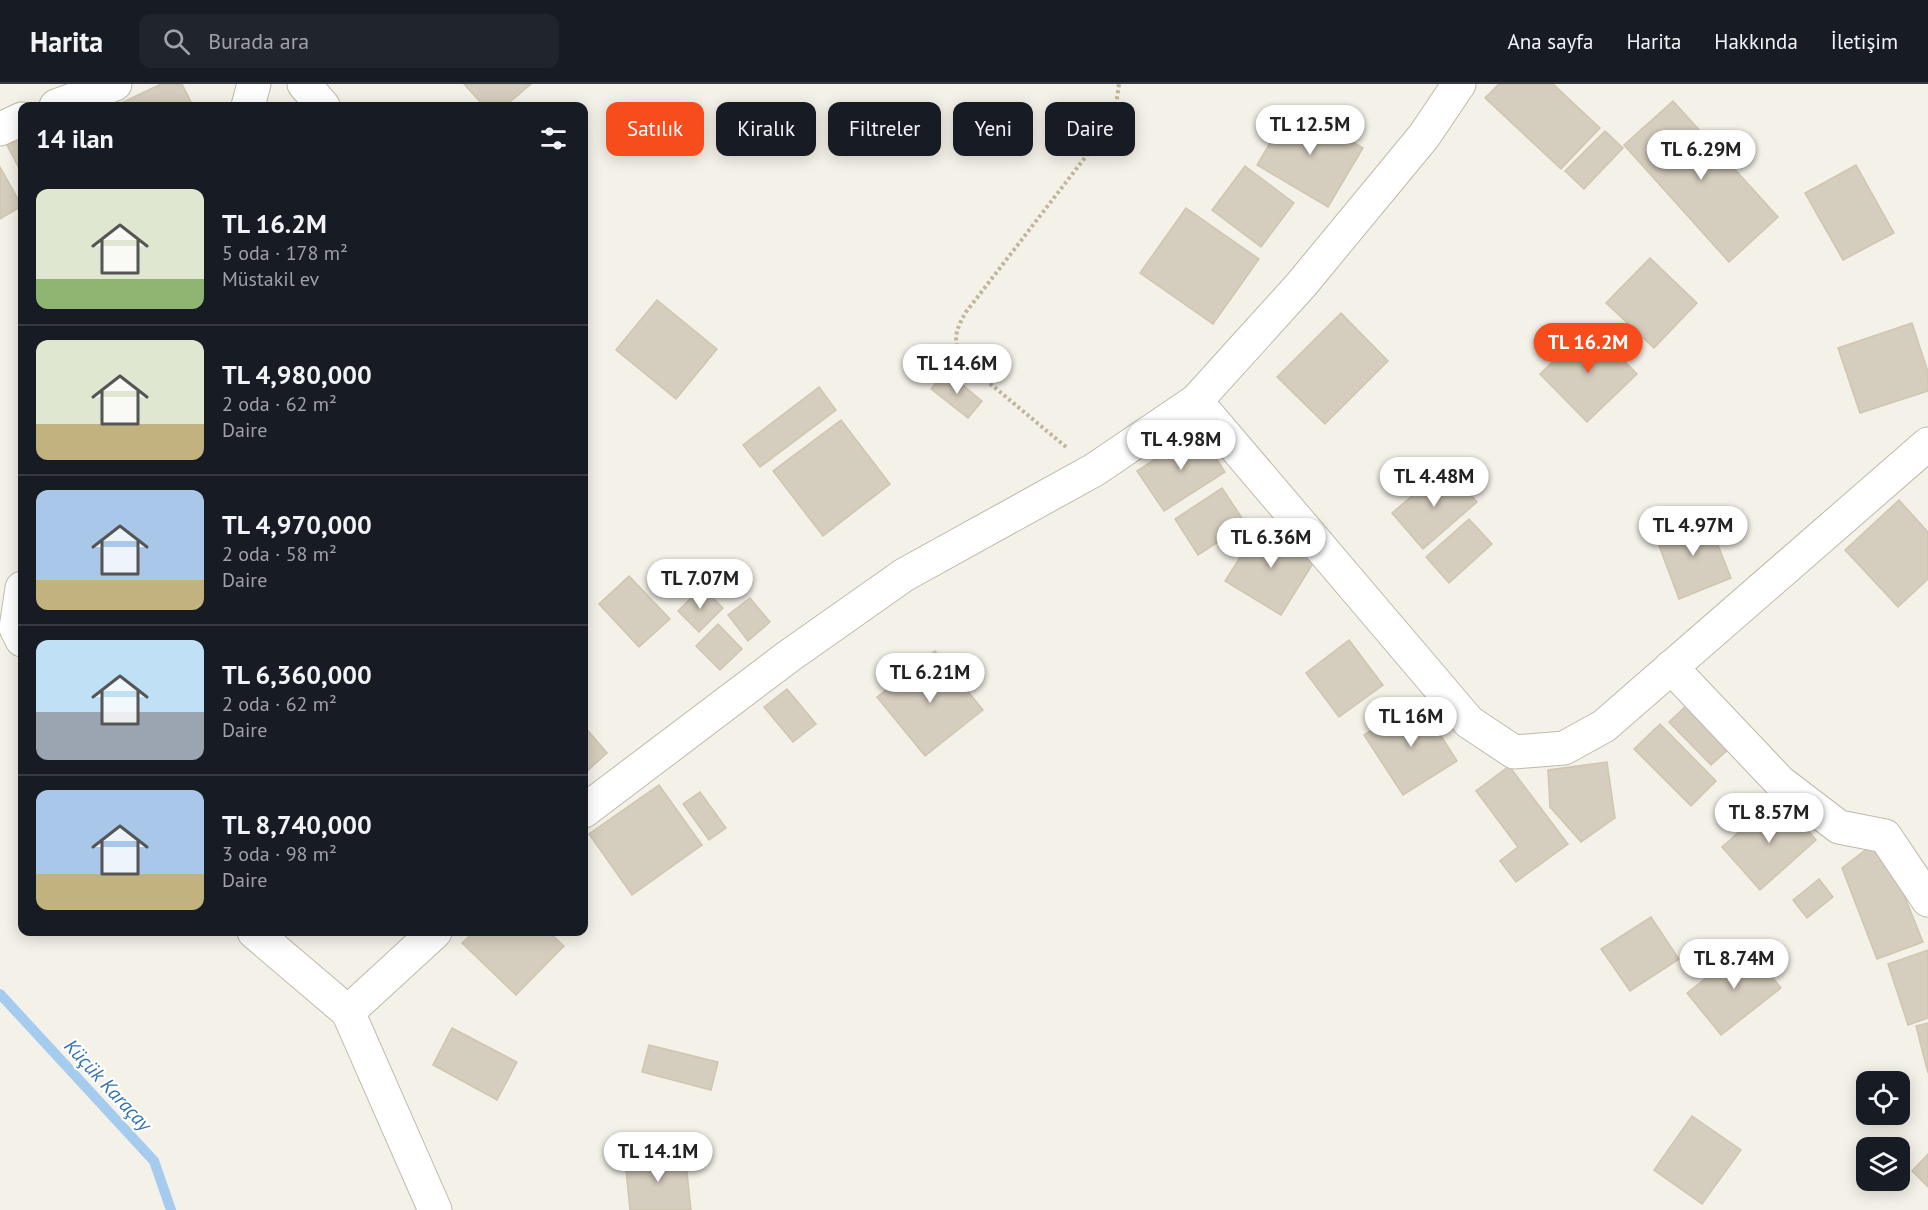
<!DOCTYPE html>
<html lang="tr">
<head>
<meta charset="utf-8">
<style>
	:root { --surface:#171b24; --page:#20242c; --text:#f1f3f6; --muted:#9ea1a6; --line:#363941; --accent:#f74c1b }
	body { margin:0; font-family:"PT Sans",sans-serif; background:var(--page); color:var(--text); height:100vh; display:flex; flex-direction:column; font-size:22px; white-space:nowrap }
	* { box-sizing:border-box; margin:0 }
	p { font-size:20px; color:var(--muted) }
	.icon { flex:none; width:33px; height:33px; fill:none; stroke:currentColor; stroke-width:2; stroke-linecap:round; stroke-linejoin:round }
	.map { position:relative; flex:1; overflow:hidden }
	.drawer { position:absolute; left:18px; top:18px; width:570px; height:834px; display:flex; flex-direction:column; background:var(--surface); border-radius:12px; box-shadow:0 3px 15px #0003 }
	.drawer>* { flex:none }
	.hud { position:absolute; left:606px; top:18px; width:570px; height:54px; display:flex; gap:12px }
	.tools { position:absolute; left:1856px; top:987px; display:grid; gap:12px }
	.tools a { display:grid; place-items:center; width:54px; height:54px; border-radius:12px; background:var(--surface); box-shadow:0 3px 15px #0003; font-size:30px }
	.price { position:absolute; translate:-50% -51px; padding:0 14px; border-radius:21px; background:#fff; color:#222; font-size:20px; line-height:39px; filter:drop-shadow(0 2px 3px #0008) }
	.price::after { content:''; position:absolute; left:50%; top:36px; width:18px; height:14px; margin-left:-9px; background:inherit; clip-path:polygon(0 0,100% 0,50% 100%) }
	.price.on { background:var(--accent); color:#fff }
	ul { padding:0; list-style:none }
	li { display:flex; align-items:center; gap:18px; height:150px; padding:0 18px }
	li+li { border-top:2px solid var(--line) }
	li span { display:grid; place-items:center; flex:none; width:168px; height:120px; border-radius:12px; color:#555 }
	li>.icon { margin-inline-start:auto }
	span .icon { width:72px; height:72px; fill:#fffc; stroke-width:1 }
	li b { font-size:26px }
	h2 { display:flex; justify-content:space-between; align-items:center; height:72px; padding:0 18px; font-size:26px }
	.pill { padding:0 21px; border-radius:12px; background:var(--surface); box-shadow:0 3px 15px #0003; font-size:21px; line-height:54px }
	.pill.on { background:var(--accent); color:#fff }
	header { display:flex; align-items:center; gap:36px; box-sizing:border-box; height:84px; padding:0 30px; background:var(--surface); border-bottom:2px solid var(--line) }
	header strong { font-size:28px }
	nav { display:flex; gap:33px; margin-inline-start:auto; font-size:21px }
	.search { width:420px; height:54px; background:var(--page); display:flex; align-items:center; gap:15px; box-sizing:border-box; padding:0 21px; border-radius:12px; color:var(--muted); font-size:22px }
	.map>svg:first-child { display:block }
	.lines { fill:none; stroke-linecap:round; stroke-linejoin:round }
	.stream { stroke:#a5ccef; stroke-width:10 }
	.building { fill:#d5cdbd; stroke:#d0c6b0; stroke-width:1.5 }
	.street-casing { stroke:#bfb9aa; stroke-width:35 }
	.path { stroke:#c0b69c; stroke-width:4; stroke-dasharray:3 3; stroke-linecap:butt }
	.street { stroke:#fff; stroke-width:33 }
	.labels { text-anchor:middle; stroke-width:4.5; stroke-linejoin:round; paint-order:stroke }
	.water-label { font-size:20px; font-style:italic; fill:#3172b1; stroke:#fff }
</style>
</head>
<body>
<header>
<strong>Harita</strong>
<div class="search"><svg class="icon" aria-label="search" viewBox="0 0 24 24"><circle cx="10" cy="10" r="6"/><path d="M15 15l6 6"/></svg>Burada ara</div>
<nav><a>Ana sayfa</a><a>Harita</a><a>Hakkında</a><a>İletişim</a></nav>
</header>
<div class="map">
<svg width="1928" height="1126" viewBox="0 0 1928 1126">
	<rect width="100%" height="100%" fill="#f4f1e8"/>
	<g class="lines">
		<polyline class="stream" points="0,910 154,1077 171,1126"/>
	</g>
	<g class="building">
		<polygon points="161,0 182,0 193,22 115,22"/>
		<polygon points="464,0 531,0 505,22 484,22"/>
		<polygon points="1499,0 1553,0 1600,44 1561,85 1485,14"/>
		<polygon points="1673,17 1778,133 1729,178 1624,61"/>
		<polygon points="1292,22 1363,64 1328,123 1257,81"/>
		<polygon points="1605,47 1623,64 1584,105 1565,87"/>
		<polygon points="22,52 22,90 7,61"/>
		<polygon points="1856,81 1894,149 1843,176 1805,109"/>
		<polygon points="1245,82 1294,119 1261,163 1212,126"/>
		<polygon points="0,83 22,122 0,135"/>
		<polygon points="1186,124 1259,175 1213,240 1140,189"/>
		<polygon points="1650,174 1697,219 1654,264 1606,219"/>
		<polygon points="657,216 717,265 676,315 616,266"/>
		<polygon points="1341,229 1388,277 1325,340 1277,293"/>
		<polygon points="1912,239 1928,288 1928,307 1860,329 1838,264"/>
		<polygon points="1590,242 1637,290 1587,338 1540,290"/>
		<polygon points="946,287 982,317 968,334 931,305"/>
		<polygon points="819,303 836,326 760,383 743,361"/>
		<polygon points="841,336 890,400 823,452 773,387"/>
		<polygon points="1198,347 1225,388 1164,427 1137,387"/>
		<polygon points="1446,383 1477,418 1423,465 1392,429"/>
		<polygon points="1222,404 1246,440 1198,471 1175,435"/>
		<polygon points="1899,416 1928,448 1928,495 1898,523 1845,466"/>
		<polygon points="1706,431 1731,494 1679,515 1655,451"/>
		<polygon points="1469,435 1492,460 1449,499 1426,473"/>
		<polygon points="1262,439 1317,473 1281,531 1225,497"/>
		<polygon points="629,492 670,535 639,563 599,520"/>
		<polygon points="702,503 723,524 699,548 678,527"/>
		<polygon points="750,514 770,538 748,557 728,531"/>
		<polygon points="718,540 742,565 720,586 696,562"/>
		<polygon points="1349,556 1383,601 1339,633 1306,589"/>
		<polygon points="935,567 983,626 925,672 877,613"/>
		<polygon points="787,605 816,640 793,658 764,623"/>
		<polygon points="1418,616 1457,677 1403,711 1364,651"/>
		<polygon points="1689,619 1731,663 1711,681 1669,638"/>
		<polygon points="1660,640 1716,697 1691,722 1634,665"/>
		<polygon points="584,642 607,669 584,690"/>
		<polygon points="1607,678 1615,734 1581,758 1550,723 1548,686"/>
		<polygon points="1509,682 1568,760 1516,798 1500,777 1518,763 1476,707"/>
		<polygon points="659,701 702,761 632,811 589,750"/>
		<polygon points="700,708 726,744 709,756 683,720"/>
		<polygon points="1778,713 1816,756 1760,806 1722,763"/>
		<polygon points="1881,754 1923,858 1877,875 1842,784"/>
		<polygon points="1819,795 1833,813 1807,834 1793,816"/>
		<polygon points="1651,833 1679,875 1630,907 1601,865"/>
		<polygon points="474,848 549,848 564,862 516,911 462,859"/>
		<polygon points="1747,862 1781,904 1721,951 1687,909"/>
		<polygon points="1928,866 1928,934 1908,941 1888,880"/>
		<polygon points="1928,939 1928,989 1916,942"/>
		<polygon points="452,944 517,978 497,1016 433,981"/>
		<polygon points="649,961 718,978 711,1006 642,988"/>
		<polygon points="1692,1032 1741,1066 1702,1120 1654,1086"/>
		<polygon points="685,1070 691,1126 630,1126 625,1075"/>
		<polygon points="1928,1070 1928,1103 1912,1087"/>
	</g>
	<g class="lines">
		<g class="street-casing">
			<g id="street">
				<polyline points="304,0 323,22"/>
				<polyline points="56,22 115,0"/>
				<polyline points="248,22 254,0"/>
				<polyline points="0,45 22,35"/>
				<polyline points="1196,317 1469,638 1514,668 1564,664 1604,642 1928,360"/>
				<polyline points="22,504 16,544 22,556"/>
				<polyline points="1671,583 1780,698 1839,743 1885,752 1928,816"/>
				<polyline points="584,727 789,572 904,491 1094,386 1196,317 1301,201 1424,52 1459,0"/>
				<polyline points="254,848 348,928 435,1126"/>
				<polyline points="348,928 435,848"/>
			</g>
		</g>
		<path class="path" d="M 1066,363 L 963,277 C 952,257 955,247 966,228 L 1114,36 L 1119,0"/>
		<use href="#street" class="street"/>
	</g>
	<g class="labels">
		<g class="water-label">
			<text transform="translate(108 1001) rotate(47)" y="7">Küçük Karaçay</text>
		</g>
	</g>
</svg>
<div class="tools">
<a><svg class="icon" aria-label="locate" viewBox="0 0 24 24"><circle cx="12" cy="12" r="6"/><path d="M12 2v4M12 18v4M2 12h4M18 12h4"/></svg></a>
<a><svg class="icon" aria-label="layers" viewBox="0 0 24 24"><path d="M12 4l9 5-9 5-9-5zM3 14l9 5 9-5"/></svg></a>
</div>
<b class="price" style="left:1310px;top:72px">TL 12.5M</b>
<b class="price" style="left:1701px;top:97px">TL 6.29M</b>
<b class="price on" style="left:1588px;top:290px">TL 16.2M</b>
<b class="price" style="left:957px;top:311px">TL 14.6M</b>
<b class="price" style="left:1181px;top:387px">TL 4.98M</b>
<b class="price" style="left:1434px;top:424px">TL 4.48M</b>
<b class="price" style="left:1693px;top:473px">TL 4.97M</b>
<b class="price" style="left:1271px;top:485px">TL 6.36M</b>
<b class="price" style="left:700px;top:526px">TL 7.07M</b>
<b class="price" style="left:930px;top:620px">TL 6.21M</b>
<b class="price" style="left:1411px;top:664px">TL 16M</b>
<b class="price" style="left:1769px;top:760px">TL 8.57M</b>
<b class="price" style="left:1734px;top:906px">TL 8.74M</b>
<b class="price" style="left:658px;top:1099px">TL 14.1M</b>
<div class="hud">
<a class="pill on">Satılık</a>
<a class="pill">Kiralık</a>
<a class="pill">Filtreler</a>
<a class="pill">Yeni</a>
<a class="pill">Daire</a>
</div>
<section class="drawer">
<h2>14 ilan<svg class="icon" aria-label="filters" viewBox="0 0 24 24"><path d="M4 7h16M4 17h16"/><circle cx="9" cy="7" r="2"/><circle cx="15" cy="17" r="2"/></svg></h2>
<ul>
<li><span style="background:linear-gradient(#dfe7d0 75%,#8fb573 0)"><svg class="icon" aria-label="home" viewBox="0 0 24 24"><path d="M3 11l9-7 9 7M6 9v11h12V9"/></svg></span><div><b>TL 16.2M</b><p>5 oda · 178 m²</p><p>Müstakil ev</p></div></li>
<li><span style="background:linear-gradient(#dfe7d0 70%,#c2b280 0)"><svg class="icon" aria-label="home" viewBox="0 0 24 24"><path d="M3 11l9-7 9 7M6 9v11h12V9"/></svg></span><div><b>TL 4,980,000</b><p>2 oda · 62 m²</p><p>Daire</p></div></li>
<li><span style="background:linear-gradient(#a9c7e8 75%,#c2b280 0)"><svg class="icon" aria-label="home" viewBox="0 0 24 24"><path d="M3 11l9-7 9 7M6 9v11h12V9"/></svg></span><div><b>TL 4,970,000</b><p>2 oda · 58 m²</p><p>Daire</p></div></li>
<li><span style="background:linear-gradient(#bfe0f5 60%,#9aa5b1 0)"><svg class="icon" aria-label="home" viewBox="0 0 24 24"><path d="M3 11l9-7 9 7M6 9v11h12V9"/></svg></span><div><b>TL 6,360,000</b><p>2 oda · 62 m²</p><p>Daire</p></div></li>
<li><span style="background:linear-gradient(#a9c7e8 70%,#c2b280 0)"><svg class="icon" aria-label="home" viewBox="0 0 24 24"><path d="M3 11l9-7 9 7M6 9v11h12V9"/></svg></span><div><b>TL 8,740,000</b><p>3 oda · 98 m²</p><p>Daire</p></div></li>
</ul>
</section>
</div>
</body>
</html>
